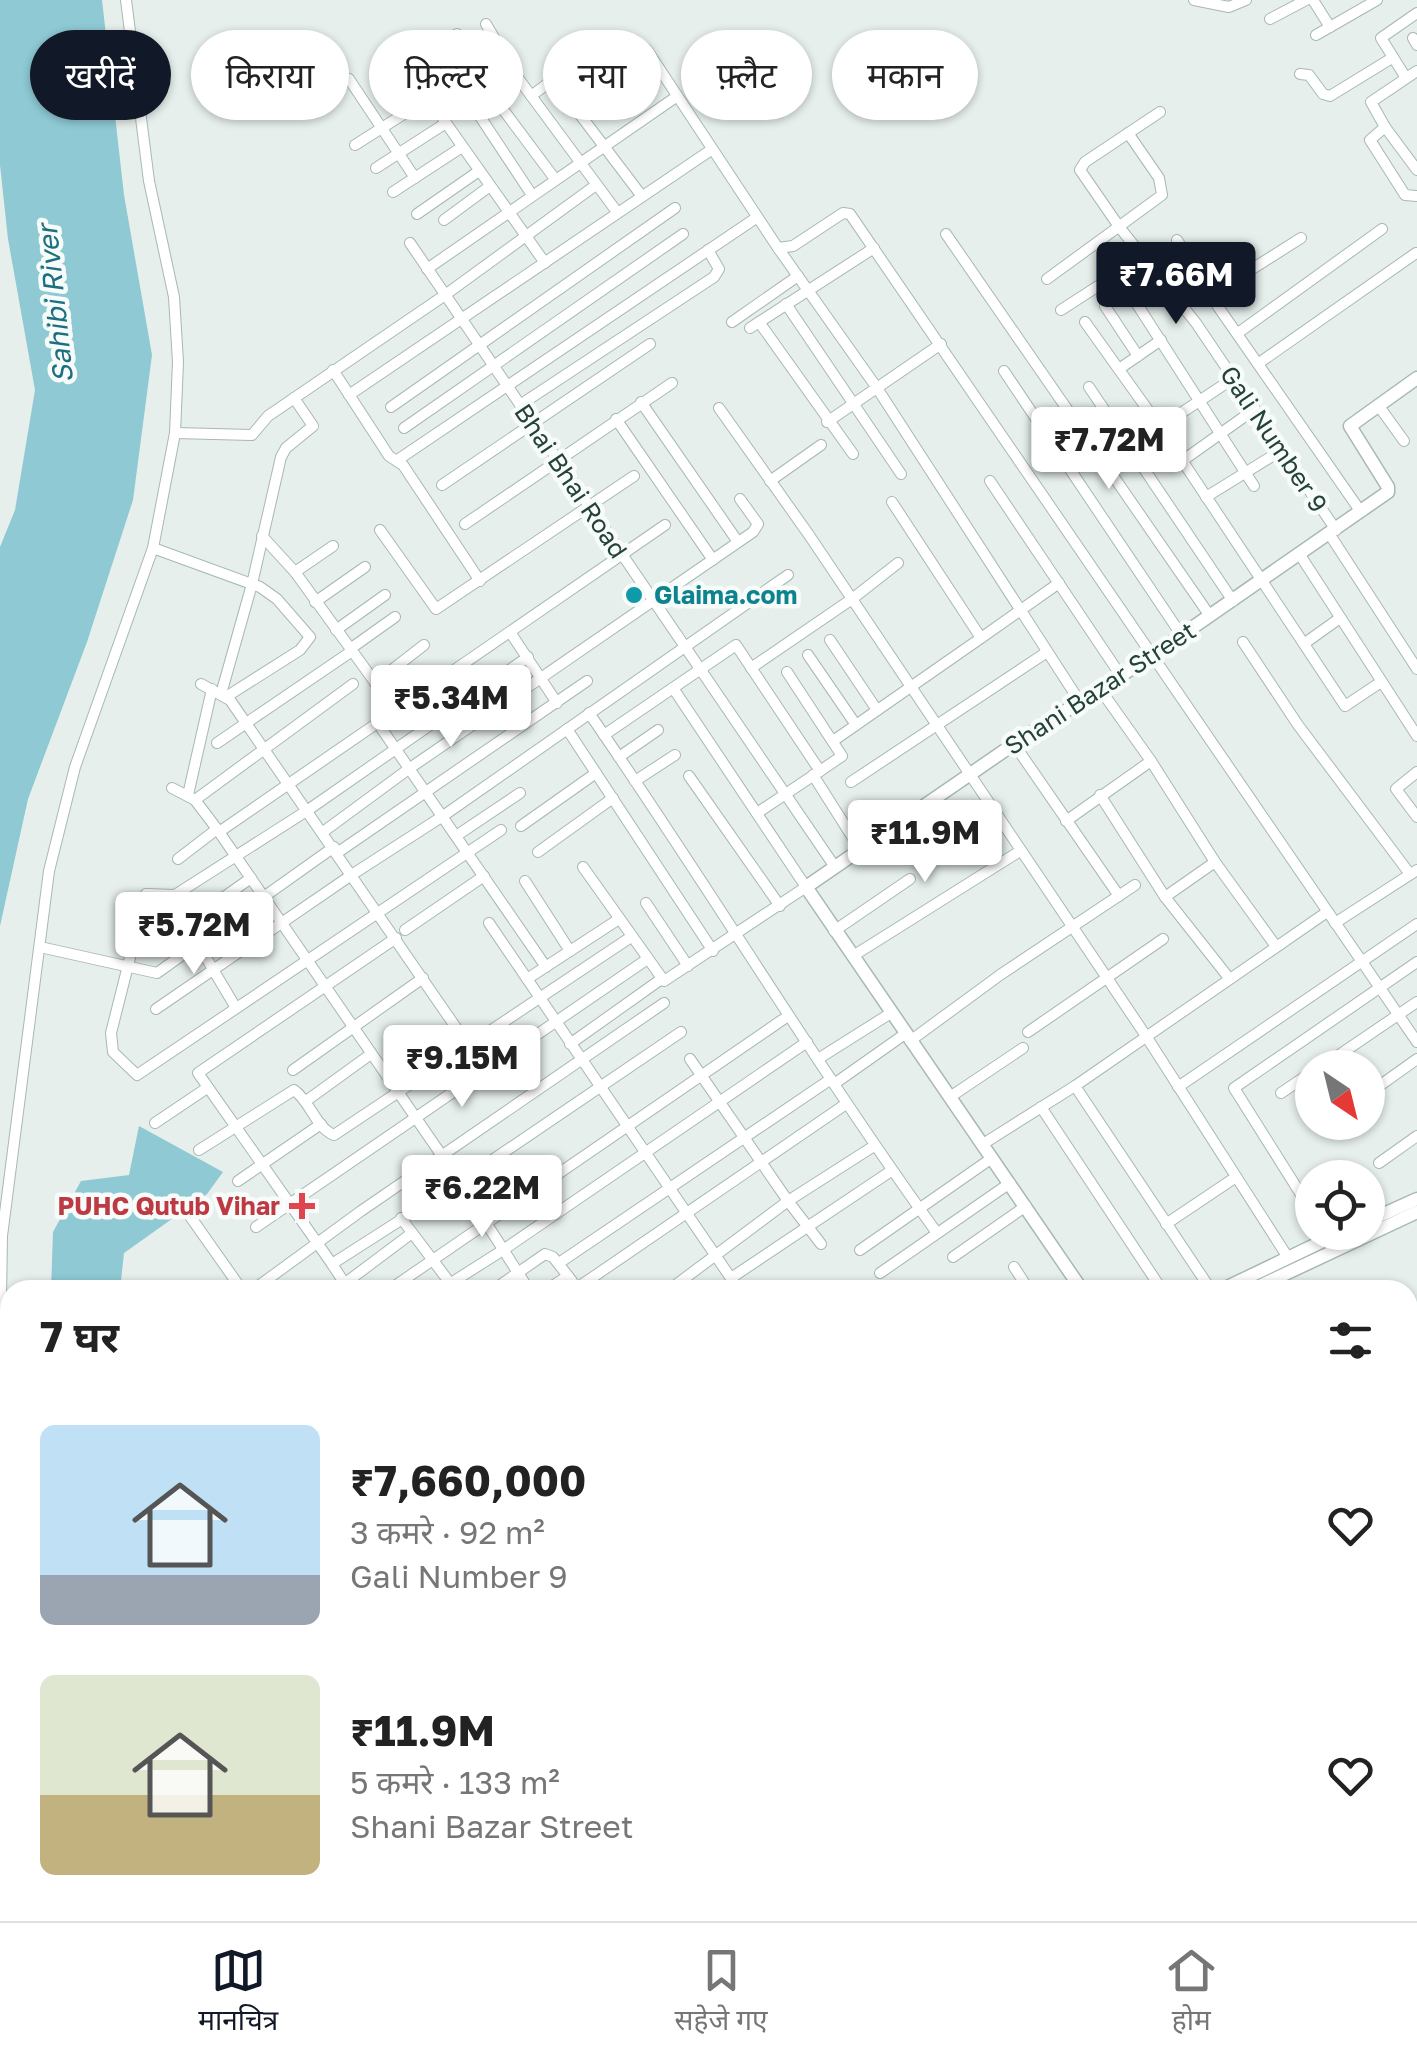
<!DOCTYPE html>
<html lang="hi">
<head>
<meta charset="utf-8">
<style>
	:root { --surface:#fff; --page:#f6f6f6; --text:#222; --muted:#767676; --line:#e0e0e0; --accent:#111827 }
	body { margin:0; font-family:"Golos Text","Noto Sans Devanagari",sans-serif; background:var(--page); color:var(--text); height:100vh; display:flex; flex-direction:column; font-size:38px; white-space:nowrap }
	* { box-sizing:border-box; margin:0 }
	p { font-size:32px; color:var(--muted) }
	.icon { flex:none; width:55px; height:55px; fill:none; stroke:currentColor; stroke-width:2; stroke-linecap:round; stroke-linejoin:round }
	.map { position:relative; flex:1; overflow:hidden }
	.details { position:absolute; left:0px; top:1280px; width:1418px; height:642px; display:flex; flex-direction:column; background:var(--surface); border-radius:30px 30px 0 0; box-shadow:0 2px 8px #0004 }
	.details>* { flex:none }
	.guide { position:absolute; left:30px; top:30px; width:1358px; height:90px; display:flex; gap:20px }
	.needle { width:65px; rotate:145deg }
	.tools { position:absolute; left:1295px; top:1050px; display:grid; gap:20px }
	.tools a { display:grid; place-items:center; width:90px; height:90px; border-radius:50%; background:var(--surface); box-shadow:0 2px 8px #0004; font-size:50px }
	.price { position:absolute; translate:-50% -85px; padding:0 22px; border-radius:10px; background:#fff; color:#222; font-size:32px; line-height:65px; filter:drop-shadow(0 2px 5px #0008) }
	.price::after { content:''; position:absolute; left:50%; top:60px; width:30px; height:22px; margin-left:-15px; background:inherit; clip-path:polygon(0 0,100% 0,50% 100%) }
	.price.active { background:var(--accent); color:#fff }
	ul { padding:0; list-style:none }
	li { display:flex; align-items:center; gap:30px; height:250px; padding:0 40px }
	li span { display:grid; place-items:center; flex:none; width:280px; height:200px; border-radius:15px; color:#555 }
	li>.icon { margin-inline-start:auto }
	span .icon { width:120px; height:120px; fill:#fffc; stroke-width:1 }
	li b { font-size:42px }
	h2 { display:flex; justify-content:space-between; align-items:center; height:120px; padding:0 40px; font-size:42px }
	.pill { padding:0 35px; border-radius:45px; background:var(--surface); box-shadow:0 2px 8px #0004; font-size:35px; line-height:90px }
	.pill.active { background:var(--accent); color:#fff }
	.tabs { display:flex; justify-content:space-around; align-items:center; height:140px; border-top:2px solid var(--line); background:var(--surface); font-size:28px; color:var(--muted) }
	.tabs a { display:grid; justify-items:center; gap:5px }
	.tabs .active { color:var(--accent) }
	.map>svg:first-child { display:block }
	.water { fill:#8ec9d4 }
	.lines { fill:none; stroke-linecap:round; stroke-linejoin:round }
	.minor-casing { stroke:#a8b8b2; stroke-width:12 }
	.tertiary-casing { stroke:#a8b8b2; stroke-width:15 }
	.minor { stroke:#fff; stroke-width:10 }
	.tertiary { stroke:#fff; stroke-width:12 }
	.culture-dot { fill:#0f9aa8; stroke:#f7fbf9; stroke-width:4 }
	.health-dot { fill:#e0444e; stroke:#f7fbf9; stroke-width:4 }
	.labels { text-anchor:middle; stroke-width:9; stroke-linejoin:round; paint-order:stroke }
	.street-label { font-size:25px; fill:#24423a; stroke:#f7fbf9 }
	.culture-label { font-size:25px; font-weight:bold; fill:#0d838f; stroke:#f7fbf9; text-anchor:start }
	.health-label { font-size:25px; font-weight:bold; fill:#be3a42; stroke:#f7fbf9; text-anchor:end }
	.water-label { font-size:28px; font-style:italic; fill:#1c6f80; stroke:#f7fbf9 }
</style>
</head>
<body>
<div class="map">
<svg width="1417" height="1921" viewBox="0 0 1417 1921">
	<rect width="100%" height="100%" fill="#e6efeb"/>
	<g class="water">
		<polygon points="0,0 102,0 124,195 152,355 133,500 87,642 28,799 0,926 0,547 15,510 35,390 8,239 0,165"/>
		<polygon points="139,1126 223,1172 207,1194 124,1253 120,1290 51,1290 53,1232 81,1181 129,1175"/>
		<polygon points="0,1420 10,1456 10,1912 89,1913 90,1921 0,1921"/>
		<polygon points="1417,1716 1417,1840 1408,1844 1408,1720"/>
		<polygon points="901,1913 901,1912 1235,1913 1213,1921 883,1921"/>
	</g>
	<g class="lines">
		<g class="minor-casing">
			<g id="minor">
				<polyline points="1194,0 1229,7 1246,0"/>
				<polyline points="1313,0 1330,27"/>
				<polyline points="1270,19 1306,0"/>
				<polyline points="486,24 518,78 617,212"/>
				<polyline points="457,34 499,104 555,179"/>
				<polyline points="1316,35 1377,0"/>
				<polyline points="428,38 532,195"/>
				<polyline points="1413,38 1417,45"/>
				<polyline points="635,41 647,50 778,248 793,246 843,213 850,214 1417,1042"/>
				<polyline points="399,50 446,123 545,263"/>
				<polyline points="1417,71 1371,102 1385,127 1370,140 1405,195 1417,196"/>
				<polyline points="1300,74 1309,75 1323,94 1330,96 1392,58"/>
				<polyline points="1406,78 1381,38 1417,13"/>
				<polyline points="349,79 415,178"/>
				<polyline points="553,79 641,195"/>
				<polyline points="531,96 597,47"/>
				<polyline points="1160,112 1085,162 1080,170 1120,228 1196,323 1336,530"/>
				<polyline points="1385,127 1417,170"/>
				<polyline points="355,145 429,98"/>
				<polyline points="376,168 446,123"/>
				<polyline points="393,192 462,147"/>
				<polyline points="417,214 479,171"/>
				<polyline points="444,220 490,186"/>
				<polyline points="946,234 1210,616"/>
				<polyline points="1177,240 1219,308 1361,512"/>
				<polyline points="410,243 835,867"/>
				<polyline points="778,248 877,388 1080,702"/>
				<polyline points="427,269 676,97"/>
				<polyline points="1117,273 1254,486"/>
				<polyline points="1047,279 1162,195 1159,178 1128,133"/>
				<polyline points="1211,295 1301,238"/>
				<polyline points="786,304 901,474"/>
				<polyline points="1105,306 1138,356"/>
				<polyline points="1061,310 1143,257"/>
				<polyline points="732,322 798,276"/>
				<polyline points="759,322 853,454"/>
				<polyline points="1085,322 1160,427 1345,706 1381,682"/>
				<polyline points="750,328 874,248"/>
				<polyline points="1238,333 1382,229"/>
				<polyline points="1259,363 1416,253"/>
				<polyline points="1119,369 1161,340"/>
				<polyline points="333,370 389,456 403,465 480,581"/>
				<polyline points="1004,371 1182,636"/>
				<polyline points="1089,387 1233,601"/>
				<polyline points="349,395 711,150"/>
				<polyline points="641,402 738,542"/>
				<polyline points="520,405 714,277 719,269 708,250"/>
				<polyline points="1378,405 1404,441"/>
				<polyline points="391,407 675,208"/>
				<polyline points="719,408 809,535 1146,1036 1287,1256"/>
				<polyline points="616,419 713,560"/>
				<polyline points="827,422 941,344"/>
				<polyline points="1160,427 1234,378"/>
				<polyline points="404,428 683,234"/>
				<polyline points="175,433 252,435 268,416 445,295 596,185"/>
				<polyline points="399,459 756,218"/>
				<polyline points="1182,461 1255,409"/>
				<polyline points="770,481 821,445"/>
				<polyline points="990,481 1121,676"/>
				<polyline points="442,485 650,344"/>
				<polyline points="1206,497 1282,450"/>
				<polyline points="892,502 981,638 1059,583"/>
				<polyline points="465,524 672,383"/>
				<polyline points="380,530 436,609 634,476"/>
				<polyline points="1330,535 1417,669"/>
				<polyline points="262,536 295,572 395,710"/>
				<polyline points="153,548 260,587 277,599 310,637 300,650 226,697"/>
				<polyline points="1300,555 1417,736"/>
				<polyline points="295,572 333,546"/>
				<polyline points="315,602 365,567"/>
				<polyline points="336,630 385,595"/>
				<polyline points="510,632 557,703"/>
				<polyline points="830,640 877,710"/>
				<polyline points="1243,642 1298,725 1410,874"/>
				<polyline points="1305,643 1340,618"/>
				<polyline points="350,649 395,617"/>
				<polyline points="808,655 856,725"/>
				<polyline points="751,668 852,599 898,563"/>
				<polyline points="787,672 842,756 820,771"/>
				<polyline points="375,683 424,645"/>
				<polyline points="201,684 230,700 468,1045"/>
				<polyline points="1100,689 1151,761"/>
				<polyline points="221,694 252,584 281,457 286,448 313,426 294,398"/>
				<path d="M 589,713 C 708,885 815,1064 937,1233"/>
				<polyline points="377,722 546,967"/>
				<polyline points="567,729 713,951"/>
				<polyline points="604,735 736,645 820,771 757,813"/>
				<polyline points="833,741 981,638"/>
				<polyline points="217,743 352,651"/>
				<polyline points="1014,744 1119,896"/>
				<polyline points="619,757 658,730"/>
				<polyline points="1417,772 1396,789 1417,817"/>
				<polyline points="813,775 860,849"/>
				<polyline points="689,776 780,906"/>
				<polyline points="635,781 675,755"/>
				<polyline points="851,782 1047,652"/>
				<polyline points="172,788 195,800 217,829 460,1182 529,1290"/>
				<polyline points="188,795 212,689"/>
				<polyline points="1100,795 1165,897 1229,978"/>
				<polyline points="195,800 353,684"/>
				<polyline points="1066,821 1151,761 1215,862 1275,945"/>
				<polyline points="521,826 596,773"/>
				<polyline points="501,830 137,1075 113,1052 111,1033 146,894 175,895 308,810 528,657"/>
				<polyline points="219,832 665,525"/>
				<polyline points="323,832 410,768 753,532 758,524 740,499"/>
				<polyline points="456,836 520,793"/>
				<polyline points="538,852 613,798"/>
				<polyline points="337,853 587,681"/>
				<polyline points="178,859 217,829"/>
				<polyline points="583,867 664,981 806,887 673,688"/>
				<polyline points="525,881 570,951"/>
				<polyline points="1165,897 1215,862"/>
				<polyline points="646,903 688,966"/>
				<polyline points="489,923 739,1290"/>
				<polyline points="1335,923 1417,870"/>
				<polyline points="405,930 484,876"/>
				<polyline points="834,931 910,879"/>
				<polyline points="40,947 157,973 334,847"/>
				<polyline points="853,956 1020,851"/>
				<polyline points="527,979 619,919"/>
				<polyline points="236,1008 186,924 251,878"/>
				<polyline points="156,1009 353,874 443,816 788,575"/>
				<polyline points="1028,1032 1163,939"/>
				<polyline points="910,1041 1000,975 1135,885"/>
				<polyline points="570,1044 660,980"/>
				<polyline points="818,1059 891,1013"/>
				<polyline points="1320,1068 1417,1002"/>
				<polyline points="293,1070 423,978"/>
				<polyline points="834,1084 905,1034"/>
				<polyline points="1075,1086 1211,1290"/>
				<polyline points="1178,1087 1417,924"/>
				<polyline points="1281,1093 1312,1072"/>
				<polyline points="1368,1094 1417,1059"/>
				<polyline points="950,1097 1023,1048"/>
				<polyline points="306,1101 371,1054"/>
				<polyline points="1041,1107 1162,1290"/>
				<polyline points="155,1123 207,1088"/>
				<polyline points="983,1144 1075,1086 1327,912"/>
				<path d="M 199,1150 L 294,1090 C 310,1101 316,1128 334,1135 L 631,937"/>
				<polyline points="1379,1163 1417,1136"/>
				<polyline points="238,1181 321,1124"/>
				<polyline points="187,1212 242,1290"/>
				<polyline points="1312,1212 1234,1088 1417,962"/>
				<polyline points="401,1218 450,1283"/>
				<polyline points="1166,1224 1236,1177"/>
				<polyline points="256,1227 646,960"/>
				<polyline points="821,1244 788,1201 874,1146"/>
				<polyline points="860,1250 992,1158"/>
				<polyline points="953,1257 1026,1206"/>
				<polyline points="559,1263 831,1079"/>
				<polyline points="332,1264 198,1073 396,938"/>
				<polyline points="1014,1267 1029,1290"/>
				<polyline points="880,1273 1010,1183"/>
				<polyline points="731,1278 891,1171"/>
				<polyline points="577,1288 846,1104"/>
				<polyline points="253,1290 361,1211 664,1003"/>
				<polyline points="336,1290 412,1233"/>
				<polyline points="349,1290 332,1264 460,1182 681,1032"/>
				<polyline points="389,1290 788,1016"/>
				<polyline points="440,1290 503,1250 807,1042"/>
				<polyline points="493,1290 545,1254 553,1257 568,1276"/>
				<polyline points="546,1290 568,1276 572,1281"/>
				<polyline points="669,1290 788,1201 690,1059"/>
				<polyline points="10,1345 1,1299 2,1236 49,871 75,767 153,548 175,433 178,362 174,297 149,181 126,0"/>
				<polyline points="1408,1439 1417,1435"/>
				<polyline points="1408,1902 1417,1898"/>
				<polyline points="268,1912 274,1921"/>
				<polyline points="312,1912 318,1921"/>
				<polyline points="494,1912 501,1921"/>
				<polyline points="528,1912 530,1921"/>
				<polyline points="1360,1921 1381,1912"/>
			</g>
		</g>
		<g class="tertiary-casing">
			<g id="tertiary">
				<polyline points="1368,1221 1417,1199"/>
				<polyline points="1082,1290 806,887 1014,744 1153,655 1388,492 1388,487 1350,426 1417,378"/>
				<polyline points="1221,1290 1342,1232"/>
				<polyline points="1251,1290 1417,1212"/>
				<polyline points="1408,1697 1417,1693"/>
				<polyline points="0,1860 10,1862"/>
				<polyline points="132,1912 138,1921"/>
				<polyline points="6,1921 89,1912"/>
				<polyline points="774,1921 845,1912"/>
			</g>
		</g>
		<use href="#minor" class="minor"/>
		<use href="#tertiary" class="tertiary"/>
	</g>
	<circle class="culture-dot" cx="634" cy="595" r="10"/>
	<path class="health-dot" d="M297 1191h10v10h10v10h-10v10h-10v-10h-10v-10h10z"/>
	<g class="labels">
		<g class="street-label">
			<text transform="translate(1274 439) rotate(56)" y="9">Gali Number 9</text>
			<text transform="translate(571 481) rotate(56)" y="9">Bhai Bhai Road</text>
			<text transform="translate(1100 688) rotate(-33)" y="9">Shani Bazar Street</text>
		</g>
		<g class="culture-label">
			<text x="654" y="604">Glaima.com</text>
		</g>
		<g class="health-label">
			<text x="280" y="1215">PUHC Qutub Vihar</text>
		</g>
		<g class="water-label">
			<text transform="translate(55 304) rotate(-96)" y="10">Sahibi River</text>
		</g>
	</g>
</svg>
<div class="tools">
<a><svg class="needle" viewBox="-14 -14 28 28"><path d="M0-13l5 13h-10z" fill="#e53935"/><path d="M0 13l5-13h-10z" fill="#767676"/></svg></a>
<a><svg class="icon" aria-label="locate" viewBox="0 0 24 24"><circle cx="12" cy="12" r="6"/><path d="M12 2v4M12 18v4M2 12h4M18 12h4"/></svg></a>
</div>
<b class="price active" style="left:1176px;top:327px">₹7.66M</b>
<b class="price" style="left:1109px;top:492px">₹7.72M</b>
<b class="price" style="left:451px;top:750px">₹5.34M</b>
<b class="price" style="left:925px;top:885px">₹11.9M</b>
<b class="price" style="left:194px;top:977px">₹5.72M</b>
<b class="price" style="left:462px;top:1110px">₹9.15M</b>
<b class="price" style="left:482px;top:1240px">₹6.22M</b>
<div class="guide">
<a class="pill active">खरीदें</a>
<a class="pill">किराया</a>
<a class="pill">फ़िल्टर</a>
<a class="pill">नया</a>
<a class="pill">फ़्लैट</a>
<a class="pill">मकान</a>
</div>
<section class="details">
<h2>7 घर<svg class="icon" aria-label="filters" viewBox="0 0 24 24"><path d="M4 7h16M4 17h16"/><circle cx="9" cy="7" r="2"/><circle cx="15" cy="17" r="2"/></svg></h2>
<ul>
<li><span style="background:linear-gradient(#bfe0f5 75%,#9aa5b1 0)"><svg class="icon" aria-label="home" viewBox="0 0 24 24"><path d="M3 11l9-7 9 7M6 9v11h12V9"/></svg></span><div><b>₹7,660,000</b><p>3 कमरे · 92 m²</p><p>Gali Number 9</p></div><svg class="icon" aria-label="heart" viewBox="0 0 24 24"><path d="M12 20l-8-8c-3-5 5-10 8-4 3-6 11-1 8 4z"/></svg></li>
<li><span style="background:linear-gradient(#dfe7d0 60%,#c2b280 0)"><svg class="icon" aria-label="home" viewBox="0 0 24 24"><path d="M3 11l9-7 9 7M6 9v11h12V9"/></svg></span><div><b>₹11.9M</b><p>5 कमरे · 133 m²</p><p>Shani Bazar Street</p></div><svg class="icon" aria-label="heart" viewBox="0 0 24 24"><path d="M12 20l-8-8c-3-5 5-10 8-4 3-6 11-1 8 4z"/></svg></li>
</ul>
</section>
</div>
<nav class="tabs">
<a class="active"><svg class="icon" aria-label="map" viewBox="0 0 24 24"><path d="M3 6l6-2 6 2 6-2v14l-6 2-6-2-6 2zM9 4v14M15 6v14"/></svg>मानचित्र</a>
<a><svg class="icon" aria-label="saved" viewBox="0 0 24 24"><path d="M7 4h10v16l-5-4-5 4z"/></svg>सहेजे गए</a>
<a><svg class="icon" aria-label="home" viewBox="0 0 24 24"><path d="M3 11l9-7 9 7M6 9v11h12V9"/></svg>होम</a>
</nav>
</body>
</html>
